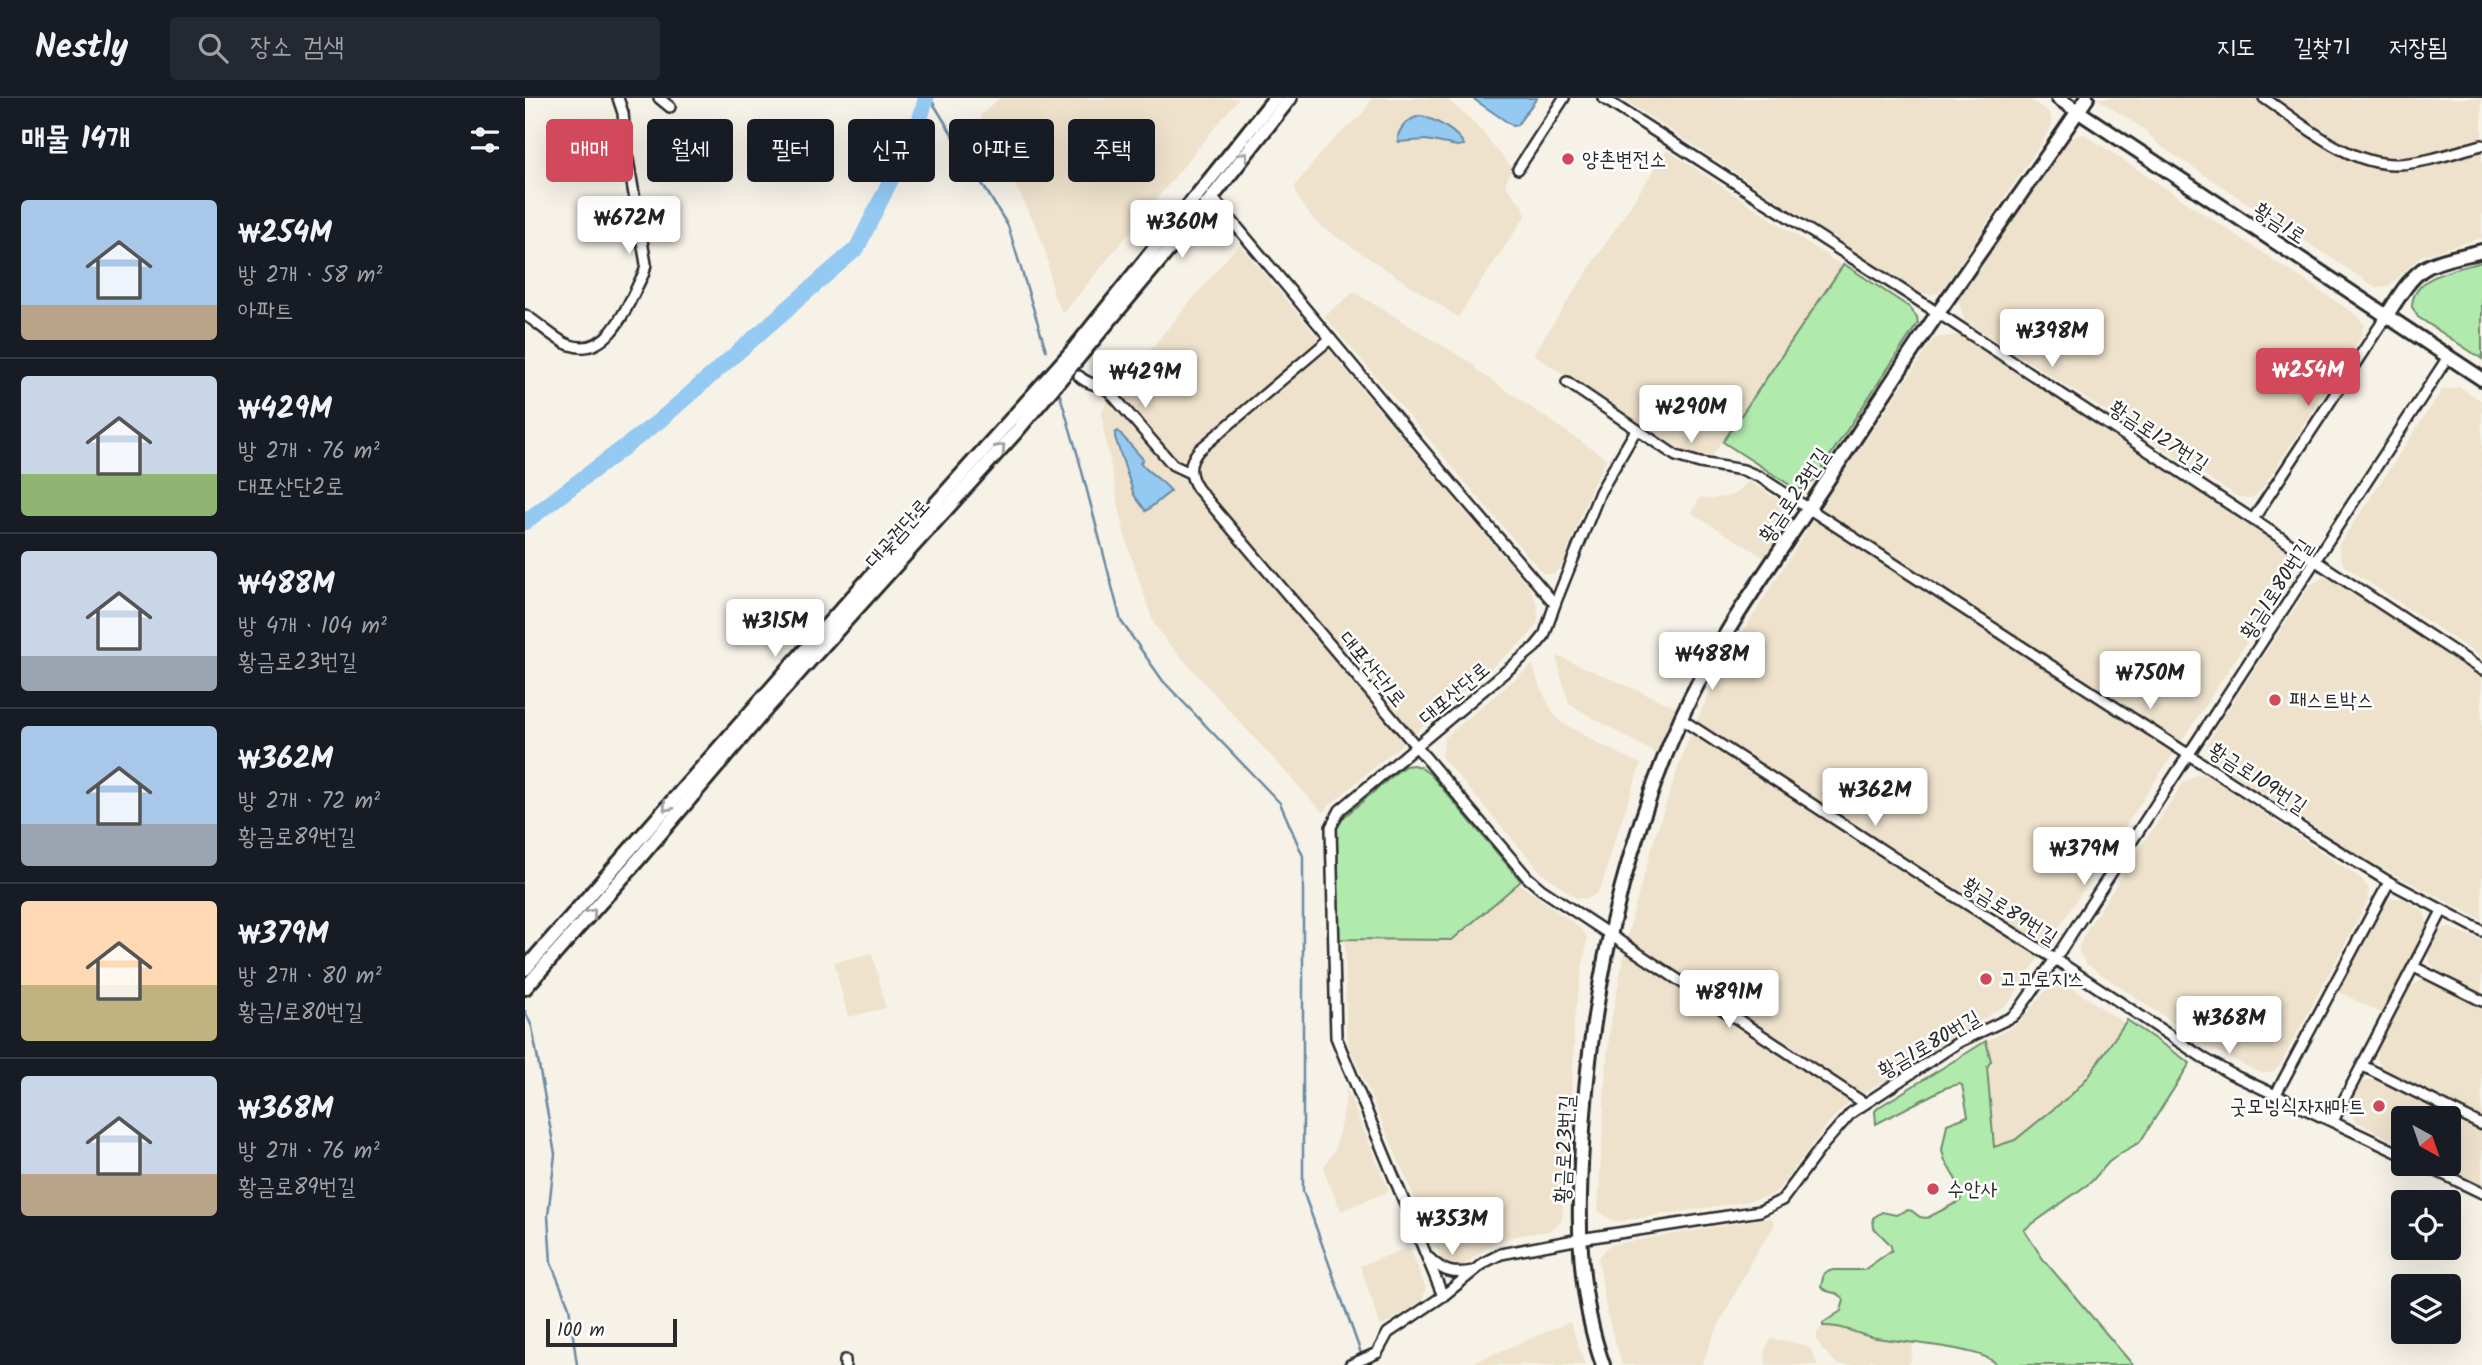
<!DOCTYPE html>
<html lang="ko">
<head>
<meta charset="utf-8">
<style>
	:root { --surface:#171b24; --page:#242831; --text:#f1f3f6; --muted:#9ea1a6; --line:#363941; --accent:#d1495b }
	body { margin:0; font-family:Kalam,"Poor Story",sans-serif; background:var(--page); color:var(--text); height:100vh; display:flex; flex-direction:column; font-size:26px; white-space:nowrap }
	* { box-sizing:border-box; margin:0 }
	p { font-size:23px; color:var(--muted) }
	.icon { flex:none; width:38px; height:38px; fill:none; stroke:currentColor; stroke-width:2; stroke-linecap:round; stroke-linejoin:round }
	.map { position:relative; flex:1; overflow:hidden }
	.panel { display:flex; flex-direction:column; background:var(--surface); width:525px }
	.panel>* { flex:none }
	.top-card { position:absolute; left:21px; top:21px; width:665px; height:63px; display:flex; gap:14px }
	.needle { width:46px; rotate:140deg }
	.buttons { position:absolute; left:1866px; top:1008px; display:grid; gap:14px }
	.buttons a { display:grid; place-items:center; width:70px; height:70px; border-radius:7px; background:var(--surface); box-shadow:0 7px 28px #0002; font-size:35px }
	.scale { position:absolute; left:21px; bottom:18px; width:131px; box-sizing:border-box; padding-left:7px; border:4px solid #2b2b2b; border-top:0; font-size:19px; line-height:24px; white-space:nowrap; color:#2b2b2b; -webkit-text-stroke:5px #fff; paint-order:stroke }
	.price { position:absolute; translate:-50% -60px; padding:0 16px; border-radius:7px; background:#fff; color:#222; font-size:23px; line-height:46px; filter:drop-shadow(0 2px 4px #0008) }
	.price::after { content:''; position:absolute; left:50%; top:42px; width:21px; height:16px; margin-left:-10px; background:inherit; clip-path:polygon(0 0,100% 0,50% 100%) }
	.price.current { background:var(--accent); color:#fff }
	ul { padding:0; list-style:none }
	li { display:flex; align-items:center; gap:21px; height:175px; padding:0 21px }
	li+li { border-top:2px solid var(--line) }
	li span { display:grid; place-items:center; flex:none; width:196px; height:140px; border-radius:7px; color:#555 }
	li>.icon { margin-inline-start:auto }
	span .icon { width:84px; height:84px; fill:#fffc; stroke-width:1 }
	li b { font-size:30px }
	h2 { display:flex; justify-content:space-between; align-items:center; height:84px; padding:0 21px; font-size:30px }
	.pill { padding:0 24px; border-radius:7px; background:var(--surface); box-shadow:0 7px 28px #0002; font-size:24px; line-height:63px }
	.pill.current { background:var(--accent); color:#fff }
	header { display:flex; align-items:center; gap:42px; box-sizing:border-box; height:98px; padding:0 35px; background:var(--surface); border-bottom:2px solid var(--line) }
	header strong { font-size:33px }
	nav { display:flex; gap:38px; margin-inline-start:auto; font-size:24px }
	.search { width:490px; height:63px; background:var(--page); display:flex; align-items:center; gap:18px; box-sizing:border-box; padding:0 24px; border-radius:7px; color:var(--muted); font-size:26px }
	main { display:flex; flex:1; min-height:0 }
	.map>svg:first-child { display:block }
	.built { fill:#eee2cd }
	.green { fill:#b1eaad; stroke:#6e8a6c; stroke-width:2 }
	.water { fill:#94c9f2; stroke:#6a8aa2; stroke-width:2 }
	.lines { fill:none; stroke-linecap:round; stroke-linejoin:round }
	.stream { stroke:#6a8aa2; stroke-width:2.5 }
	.river { stroke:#94c9f2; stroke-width:16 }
	.street-casing { stroke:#2b2b2b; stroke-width:14 }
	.secondary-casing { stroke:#2b2b2b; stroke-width:18 }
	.street { stroke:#fff; stroke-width:9 }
	.secondary { stroke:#fff; stroke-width:12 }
	.oneway { stroke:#a0a0a0 }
	.poi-dot { fill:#d1495b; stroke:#fff; stroke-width:2.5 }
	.labels { text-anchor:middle; stroke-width:5; stroke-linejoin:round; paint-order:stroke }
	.poi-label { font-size:21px; fill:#2b2b2b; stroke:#fff; text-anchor:start }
	.street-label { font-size:21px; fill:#2b2b2b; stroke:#fff }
</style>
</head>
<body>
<header>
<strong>Nestly</strong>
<div class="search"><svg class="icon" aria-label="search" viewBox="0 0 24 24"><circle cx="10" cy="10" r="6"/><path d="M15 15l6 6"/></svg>장소 검색</div>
<nav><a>지도</a><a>길찾기</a><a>저장됨</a></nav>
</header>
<main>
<section class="panel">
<h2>매물 14개<svg class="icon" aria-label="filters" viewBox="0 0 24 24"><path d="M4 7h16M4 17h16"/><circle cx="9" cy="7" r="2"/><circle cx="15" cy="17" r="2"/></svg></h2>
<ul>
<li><span style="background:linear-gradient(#a9c7e8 75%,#b9a48a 0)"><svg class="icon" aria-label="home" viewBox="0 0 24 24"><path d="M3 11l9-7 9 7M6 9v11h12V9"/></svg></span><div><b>₩254M</b><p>방 2개 · 58 m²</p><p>아파트</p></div></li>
<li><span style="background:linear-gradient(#c9d6e8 70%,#8fb573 0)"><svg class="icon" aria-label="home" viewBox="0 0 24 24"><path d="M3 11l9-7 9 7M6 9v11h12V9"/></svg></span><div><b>₩429M</b><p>방 2개 · 76 m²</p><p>대포산단2로</p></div></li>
<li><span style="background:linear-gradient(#c9d6e8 75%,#9aa5b1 0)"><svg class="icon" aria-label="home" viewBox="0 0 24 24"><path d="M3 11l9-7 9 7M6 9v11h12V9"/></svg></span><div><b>₩488M</b><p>방 4개 · 104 m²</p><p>황금로23번길</p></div></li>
<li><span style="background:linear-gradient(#a9c7e8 70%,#9aa5b1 0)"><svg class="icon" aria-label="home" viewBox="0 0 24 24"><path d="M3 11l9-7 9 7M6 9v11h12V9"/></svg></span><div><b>₩362M</b><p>방 2개 · 72 m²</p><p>황금로89번길</p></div></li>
<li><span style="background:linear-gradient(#ffd9b3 60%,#c2b280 0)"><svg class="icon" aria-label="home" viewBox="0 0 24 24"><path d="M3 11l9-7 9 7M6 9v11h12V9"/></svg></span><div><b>₩379M</b><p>방 2개 · 80 m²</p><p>황금1로80번길</p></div></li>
<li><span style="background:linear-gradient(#c9d6e8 70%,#b9a48a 0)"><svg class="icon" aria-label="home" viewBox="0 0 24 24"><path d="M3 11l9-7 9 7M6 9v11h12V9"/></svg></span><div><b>₩368M</b><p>방 2개 · 76 m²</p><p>황금로89번길</p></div></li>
</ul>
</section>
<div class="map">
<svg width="1957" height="1267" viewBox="0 0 1957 1267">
	<rect width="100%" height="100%" fill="#f7f2e8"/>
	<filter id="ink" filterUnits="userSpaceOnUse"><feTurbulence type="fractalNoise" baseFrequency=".0143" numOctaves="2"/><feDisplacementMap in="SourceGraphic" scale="14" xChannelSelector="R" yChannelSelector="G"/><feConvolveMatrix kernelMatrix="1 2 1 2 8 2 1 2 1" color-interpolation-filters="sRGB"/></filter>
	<g filter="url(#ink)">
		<g class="built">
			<polygon points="474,0 714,0 538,216 528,196 522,160 513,132 455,18"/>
			<polygon points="847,0 921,0 950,25 987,70 980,87 998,108 1001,117 933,219 798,130 788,121 773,101 770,89 774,82 805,45 838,15"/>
			<polygon points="1096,0 1503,0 1521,12 1526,18 1527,27 1524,34 1418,190 1413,195 1406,197 1391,193"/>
			<polygon points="1571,0 1957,0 1957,140 1896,158 1863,189 1850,189 1634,47 1620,32"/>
			<polygon points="1559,36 1830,216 1839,226 1836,239 1737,391 1727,400 1713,399 1439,222 1433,201 1541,42 1552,37"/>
			<polygon points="1142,52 1318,168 1186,360 1152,352 1008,256"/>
			<polygon points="715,147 1005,490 1013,508 1013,523 1006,536 797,714 642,544 628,524 601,443 578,330 577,314 581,304 707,154"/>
			<polygon points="829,194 948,266 953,273 1082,361 1067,388 1037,467 1029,476 1019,476 1014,471 799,218"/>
			<polygon points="1434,237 1764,454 1768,474 1484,905 1322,1006 1304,1024 1257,1087 1247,1097 1219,1104 1089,1124 1073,1112 1081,970 1085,929 1104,830 1130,738 1159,652 1181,602 1212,543 1304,397 1409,240"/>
			<polygon points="1935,289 1957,303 1957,560 1818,467 1813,448 1917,292"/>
			<polygon points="1223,383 1258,404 1265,414 1263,426 1242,461 1166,415 1175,399 1186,401 1204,398 1212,395"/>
			<polygon points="1799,479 1815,484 1957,579 1957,822 1849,766 1811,743 1694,666 1682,652 1682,647 1692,628 1785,487"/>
			<polygon points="1033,558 1151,609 1132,656 1044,606 1032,563"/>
			<polygon points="1008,566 1013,584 1028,615 1036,624 1076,647 1116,666 1086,753 1078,785 1072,795 1063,801 1051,800 1016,774 917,660 919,640"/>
			<polygon points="1673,676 1683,678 1837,781 1844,790 1843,803 1754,969 1745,975 1735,975 1687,951 1561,866 1554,854 1554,848 1562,831 1658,685"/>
			<polygon points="993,785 1053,828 1061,837 1062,843 1049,921 1049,956 1037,1122 1025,1133 990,1138 970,1144 937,1168 917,1163 824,948 821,931 820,841 927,842"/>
			<polygon points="1866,800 1877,800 1895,810 1900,815 1902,826 1857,916 1812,893 1855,810"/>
			<polygon points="1923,829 1957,842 1957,896 1917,876 1904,864 1903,852 1911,835 1915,831"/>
			<polygon points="347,855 361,910 323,919 309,864"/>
			<polygon points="1899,881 1957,909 1957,1021 1859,971 1852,962 1853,949 1882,895 1887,888"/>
			<polygon points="1531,885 1543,887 1599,925 1562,980 1547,996 1490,1042 1469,1049 1462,969 1466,963 1461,943 1494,925 1522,891"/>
			<polygon points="1851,981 1957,1033 1957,1088 1913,1066 1923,1066 1923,1020 1878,1020 1878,1048 1830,1023 1824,1012 1825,1006 1835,986 1840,982"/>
			<polygon points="821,989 864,1093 816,1113 802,1081 799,1069 810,1051 820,1006"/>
			<polygon points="1243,1120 1248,1121 1249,1129 1230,1156 1188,1239 1177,1267 1097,1267 1082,1216 1073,1160 1084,1147"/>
			<polygon points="885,1149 901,1191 897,1203 856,1229 835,1168"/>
			<polygon points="1045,1224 1060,1267 942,1267"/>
			<polygon points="1298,1228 1308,1228 1347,1240 1388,1244 1386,1263 1382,1267 1361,1267 1345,1262 1343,1267 1313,1267 1297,1251 1292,1241 1292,1235"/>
			<polygon points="1246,1241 1269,1244 1285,1250 1293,1267 1241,1267 1240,1252"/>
		</g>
		<g class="green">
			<path d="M 1957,164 L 1957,261 L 1893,219 L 1887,209 C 1887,177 1933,171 1957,164 Z"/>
			<polygon points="1319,166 1384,209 1392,219 1393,225 1289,382 1278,391 1271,391 1198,344"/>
			<polygon points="888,667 895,669 906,677 996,783 927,842 813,841 811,731 819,719 872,674 880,668"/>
			<path d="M 1602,922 L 1665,965 L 1615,1044 L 1596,1055 L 1584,1064 L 1566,1084 L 1499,1132 L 1518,1161 L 1608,1267 L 1472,1267 C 1461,1249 1369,1244 1346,1239 C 1329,1235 1316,1227 1298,1228 L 1298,1225 L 1316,1213 L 1319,1202 C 1314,1192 1303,1197 1296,1189 L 1299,1175 L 1308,1172 L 1339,1172 L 1367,1152 L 1365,1146 L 1349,1130 L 1348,1120 L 1357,1114 L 1371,1117 L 1383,1112 L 1387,1113 L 1395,1119 L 1402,1120 L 1435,1103 L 1438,1094 L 1420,1063 L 1417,1052 L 1422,1026 L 1443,1018 L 1437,987 L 1434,986 L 1420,990 L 1351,1026 L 1350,1013 L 1354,1009 L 1461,943 L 1466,963 L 1462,969 L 1469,1049 L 1490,1042 L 1547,996 L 1562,980 Z"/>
		</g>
		<g class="water">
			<polygon points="947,0 1012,0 992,27 988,28"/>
			<path d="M 897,18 C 911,22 933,34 939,47 L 932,48 L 901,42 L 873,44 C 871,31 885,19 897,18 Z"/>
			<path d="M 593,333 L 618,361 L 615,365 C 625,376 636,381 646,393 L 621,413 L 609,397 L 590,339 L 590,335 Z"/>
		</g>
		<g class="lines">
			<g class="stream">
				<polyline points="405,0 483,128 521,252"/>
				<polyline points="535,297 553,358 596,523 638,583 755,705 778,758 778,1093 837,1258"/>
				<polyline points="0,913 7,929 30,1056 23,1118 26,1165 44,1209 52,1267"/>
			</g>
			<polyline class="river" points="0,424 134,323 332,150 394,25 401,0"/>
			<g class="street-casing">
				<g id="street">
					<polyline points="134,0 145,9"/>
					<polyline points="1078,0 1413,215 1957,572"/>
					<path d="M 1739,0 C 1778,26 1824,68 1873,66 C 1901,65 1930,54 1957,47"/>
					<polyline points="993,71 1039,0"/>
					<polyline points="687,99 915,372 1030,506 1019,538 1010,549 815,712 806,729 811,939 918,1198"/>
					<path d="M 0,217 C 14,225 31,243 45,247 C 86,261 104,202 119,175 L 121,166 L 101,50 L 98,15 L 93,0"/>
					<path d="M 805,241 L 674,352 C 663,365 663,376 673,391 L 1002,779 L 1016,791 L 1339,1005"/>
					<path d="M 554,278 C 562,287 574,286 584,293 L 648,367 L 665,375"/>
					<polyline points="1042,284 1151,358 1175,365 1218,372 1235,379 1786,736 1864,784 1957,833"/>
					<polyline points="1729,420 1862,217"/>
					<polyline points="1030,506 1075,394 1111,332"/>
					<polyline points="1156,621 1394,776 1530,861 1680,961 1706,976 1878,1057"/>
					<polyline points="1889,869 1957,903"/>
					<polyline points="1838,968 1957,1027"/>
					<polyline points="1751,996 1864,784"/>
					<polyline points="1808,1023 1917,813"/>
					<polyline points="1897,1066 1957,1095"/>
					<path d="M 904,1160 C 918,1174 929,1177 948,1173"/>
					<polyline points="320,1262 320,1267"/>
					<polyline points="825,1267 852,1255 863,1235 918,1198 960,1164 976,1156 1055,1141 1235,1113 1257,1102 1298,1047 1326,1015 1434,944 1487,919 1494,912 1530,861 1923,259"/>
				</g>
			</g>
			<g class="secondary-casing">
				<g id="secondary">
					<polyline points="1533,0 1957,281"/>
					<path d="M 1862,217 C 1872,202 1882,183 1897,172 C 1913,161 1939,158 1957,153"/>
					<polyline points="0,871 287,544 548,252 750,0"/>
					<polyline points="0,890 106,770 242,610 491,334 678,111 765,0"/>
					<path d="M 1078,1267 C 1049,1186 1053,1100 1059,1016 C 1069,879 1101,745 1156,620 C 1193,538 1247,466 1296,392 C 1335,333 1373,273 1413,215 C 1462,143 1513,72 1562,0"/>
				</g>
			</g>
			<use href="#street" class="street"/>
			<use href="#secondary" class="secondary"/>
		</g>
		<defs><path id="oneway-chevron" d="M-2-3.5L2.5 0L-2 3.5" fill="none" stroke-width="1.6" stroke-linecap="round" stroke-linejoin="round" transform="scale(1.75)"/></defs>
		<g class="oneway">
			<use href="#oneway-chevron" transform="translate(719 58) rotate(-52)"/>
			<use href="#oneway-chevron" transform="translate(476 350) rotate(-48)"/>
			<use href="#oneway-chevron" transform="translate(142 709) rotate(131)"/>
			<use href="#oneway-chevron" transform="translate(67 815) rotate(-49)"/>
		</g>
	</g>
	<g class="poi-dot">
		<circle cx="1043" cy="61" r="7"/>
		<circle cx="1750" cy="602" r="7"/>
		<circle cx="1461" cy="881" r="7"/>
		<circle cx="1854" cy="1008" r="7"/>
		<circle cx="1408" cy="1091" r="7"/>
	</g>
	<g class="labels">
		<g class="poi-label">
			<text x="1057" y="68">양촌변전소</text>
			<text x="1764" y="609">패스트박스</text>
			<text x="1475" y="888">고고로지스</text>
			<text x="1840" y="1015" text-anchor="end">굿모닝식자재마트</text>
			<text x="1422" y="1098">수안사</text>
		</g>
		<g class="street-label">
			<text transform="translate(1755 125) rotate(33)" y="7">황금1로</text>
			<text transform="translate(1634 338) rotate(33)" y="7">황금로127번길</text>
			<text transform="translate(1269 397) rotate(-56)" y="7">황금로23번길</text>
			<text transform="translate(372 435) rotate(-48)" y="7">대곶검단로</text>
			<text transform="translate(1751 491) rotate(-57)" y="7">황금1로80번길</text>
			<text transform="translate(848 571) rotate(50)" y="7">대포산단1로</text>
			<text transform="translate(929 595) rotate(-40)" y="7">대포산단로</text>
			<text transform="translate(1733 680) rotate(33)" y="7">황금로109번길</text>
			<text transform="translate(1485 813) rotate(32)" y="7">황금로89번길</text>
			<text transform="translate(1404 946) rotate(-30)" y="7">황금1로80번길</text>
			<text transform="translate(1039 1051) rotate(-87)" y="7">황금로23번길</text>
		</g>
	</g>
</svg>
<div class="buttons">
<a><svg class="needle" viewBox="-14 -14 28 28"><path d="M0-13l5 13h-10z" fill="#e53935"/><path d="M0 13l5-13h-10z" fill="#9ea1a6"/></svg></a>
<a><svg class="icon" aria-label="locate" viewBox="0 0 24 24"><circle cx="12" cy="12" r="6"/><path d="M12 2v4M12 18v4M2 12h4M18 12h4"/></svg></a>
<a><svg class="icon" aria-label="layers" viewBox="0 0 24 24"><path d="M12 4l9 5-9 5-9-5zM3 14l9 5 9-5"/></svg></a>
</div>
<div class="scale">100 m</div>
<b class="price" style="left:104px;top:158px">₩672M</b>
<b class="price" style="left:657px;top:162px">₩360M</b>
<b class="price" style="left:1527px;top:271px">₩398M</b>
<b class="price current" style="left:1783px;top:310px">₩254M</b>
<b class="price" style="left:620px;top:312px">₩429M</b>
<b class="price" style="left:1166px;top:347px">₩290M</b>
<b class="price" style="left:250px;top:561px">₩315M</b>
<b class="price" style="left:1187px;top:594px">₩488M</b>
<b class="price" style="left:1625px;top:613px">₩750M</b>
<b class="price" style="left:1350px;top:730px">₩362M</b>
<b class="price" style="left:1559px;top:789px">₩379M</b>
<b class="price" style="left:1204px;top:932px">₩891M</b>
<b class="price" style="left:1704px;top:958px">₩368M</b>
<b class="price" style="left:927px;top:1159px">₩353M</b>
<div class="top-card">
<a class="pill current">매매</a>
<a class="pill">월세</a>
<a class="pill">필터</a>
<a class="pill">신규</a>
<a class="pill">아파트</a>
<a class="pill">주택</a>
</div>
</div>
</main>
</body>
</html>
